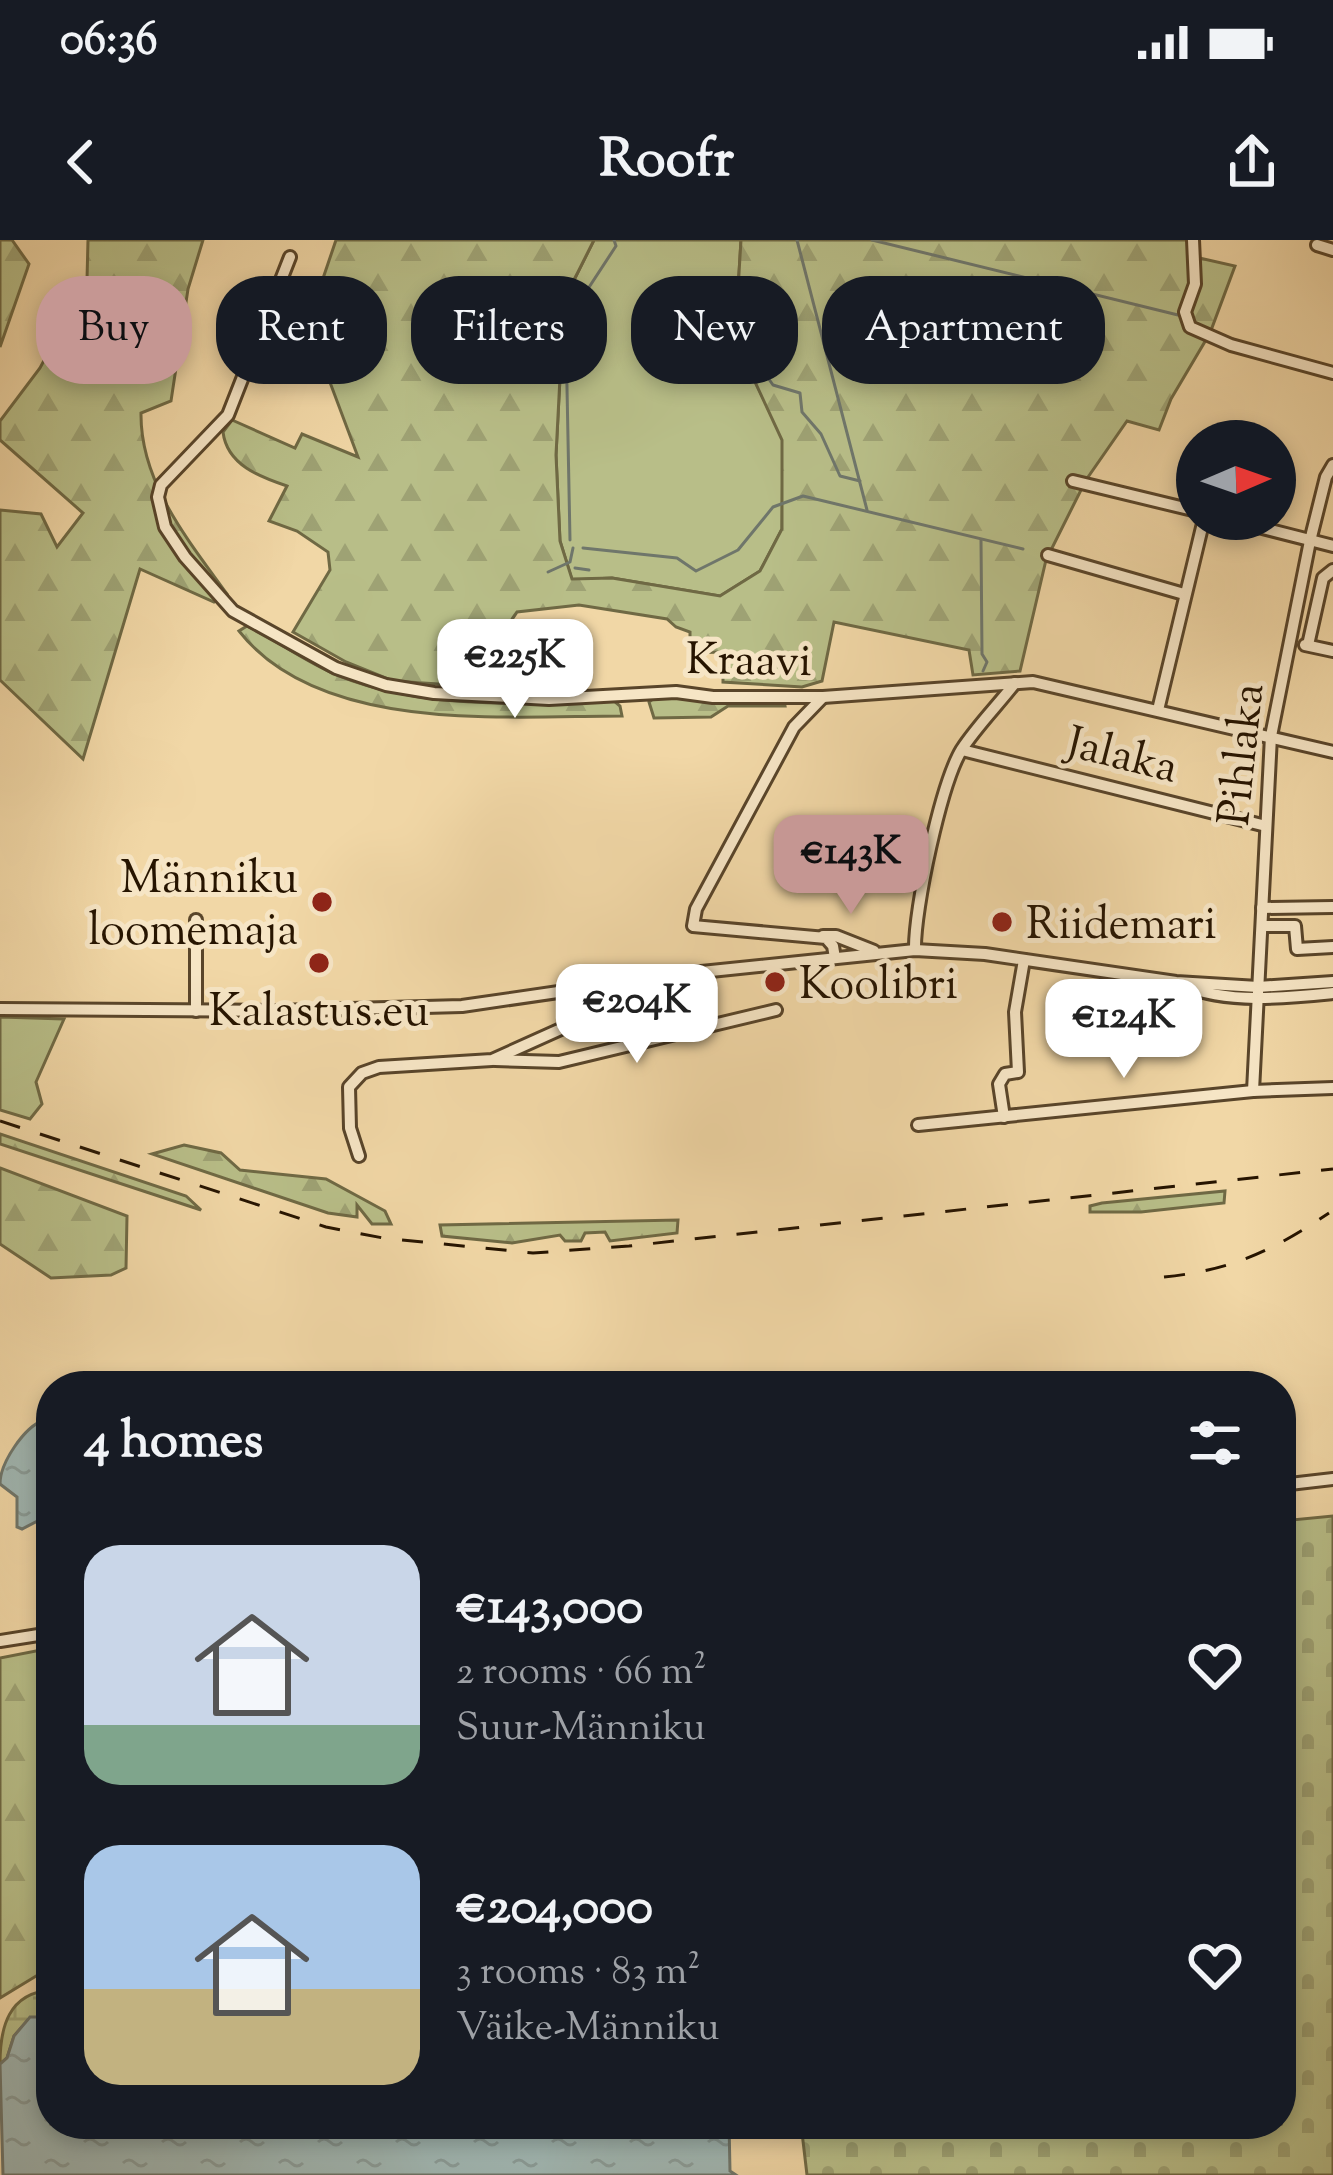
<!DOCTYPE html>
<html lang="en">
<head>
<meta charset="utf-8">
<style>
	:root { --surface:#171b24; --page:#20242c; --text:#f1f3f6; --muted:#9ea1a6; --accent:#c59692 }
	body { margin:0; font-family:"Sorts Mill Goudy",serif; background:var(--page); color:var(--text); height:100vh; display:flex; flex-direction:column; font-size:45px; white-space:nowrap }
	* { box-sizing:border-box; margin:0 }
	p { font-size:39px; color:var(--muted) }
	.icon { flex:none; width:66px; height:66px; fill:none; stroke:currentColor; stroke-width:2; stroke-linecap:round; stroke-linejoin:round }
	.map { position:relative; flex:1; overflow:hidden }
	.details { position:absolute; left:36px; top:1131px; width:1260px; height:768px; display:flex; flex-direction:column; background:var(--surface); border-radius:48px; box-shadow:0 6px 18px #0003 }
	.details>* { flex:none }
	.guide { position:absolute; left:36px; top:36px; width:1263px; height:108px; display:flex; gap:24px }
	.needle { width:78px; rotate:88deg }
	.controls { position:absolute; left:1176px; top:180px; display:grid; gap:24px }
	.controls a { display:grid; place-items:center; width:120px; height:120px; border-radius:50%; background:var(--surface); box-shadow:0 6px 18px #0003; font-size:60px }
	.price { position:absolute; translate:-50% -102px; padding:0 27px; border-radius:24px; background:#fff; color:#222; font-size:39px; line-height:78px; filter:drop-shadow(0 3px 6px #0008) }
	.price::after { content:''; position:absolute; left:50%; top:72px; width:36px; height:27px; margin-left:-18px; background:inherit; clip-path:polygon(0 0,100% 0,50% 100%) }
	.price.active { background:var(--accent); color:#111 }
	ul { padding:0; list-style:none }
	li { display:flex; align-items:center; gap:36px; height:300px; padding:0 48px }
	li span { display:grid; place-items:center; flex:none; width:336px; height:240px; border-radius:36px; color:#555 }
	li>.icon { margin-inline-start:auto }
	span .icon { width:144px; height:144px; fill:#fffc; stroke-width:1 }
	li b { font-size:51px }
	h2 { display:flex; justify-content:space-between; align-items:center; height:144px; padding:0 48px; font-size:51px }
	.tag { padding:0 42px; border-radius:48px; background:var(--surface); box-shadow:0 6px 18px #0003; font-size:42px; line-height:108px }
	.tag.active { background:var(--accent); color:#111 }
	.status { display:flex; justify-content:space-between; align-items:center; height:84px; padding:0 60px; background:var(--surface); direction:ltr }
	.status svg { height:33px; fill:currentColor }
	header { display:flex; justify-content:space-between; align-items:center; height:156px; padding:0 48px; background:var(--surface); font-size:54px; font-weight:800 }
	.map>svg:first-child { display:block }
	.green { fill:#b8be88; stroke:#6f6944; stroke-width:3 }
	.forest { fill:url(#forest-firs); stroke:#6f6944; stroke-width:3 }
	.wetland { fill:url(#wetland-marsh); stroke:#6f6944; stroke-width:3 }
	.cemetery { fill:url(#cemetery-stones); stroke:#6f6944; stroke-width:3 }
	.water { fill:url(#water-ripples); stroke:#6f766b; stroke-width:3 }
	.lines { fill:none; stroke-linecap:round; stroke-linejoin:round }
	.stream { stroke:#6f766b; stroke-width:3 }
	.minor-casing { stroke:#59452a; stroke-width:16 }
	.minor { stroke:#f6e5c5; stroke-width:10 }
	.rail { stroke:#261400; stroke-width:3; stroke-dasharray:21 21; stroke-linecap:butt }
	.poi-dot { fill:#8f2418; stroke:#f6e5c5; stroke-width:4.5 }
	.labels { text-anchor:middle; stroke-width:10; stroke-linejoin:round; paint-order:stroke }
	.street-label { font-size:45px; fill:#261400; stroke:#f6e5c5 }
	.poi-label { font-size:45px; fill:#261400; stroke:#f6e5c5; text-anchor:start }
</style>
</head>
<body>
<div class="status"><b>06:36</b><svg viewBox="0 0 49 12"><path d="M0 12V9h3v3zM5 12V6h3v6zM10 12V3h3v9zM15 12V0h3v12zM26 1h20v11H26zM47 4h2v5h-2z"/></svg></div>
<header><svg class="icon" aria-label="back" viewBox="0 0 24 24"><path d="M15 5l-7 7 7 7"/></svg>Roofr<svg class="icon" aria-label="share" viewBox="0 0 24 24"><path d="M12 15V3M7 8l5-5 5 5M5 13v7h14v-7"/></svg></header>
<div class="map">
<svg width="1333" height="1935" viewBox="0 0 1333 1935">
	<defs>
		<pattern id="forest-firs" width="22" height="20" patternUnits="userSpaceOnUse" patternTransform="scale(3)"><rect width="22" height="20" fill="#b8be88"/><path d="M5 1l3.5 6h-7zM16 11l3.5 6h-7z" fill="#9ea274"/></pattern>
		<pattern id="wetland-marsh" width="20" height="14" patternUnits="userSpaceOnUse" patternTransform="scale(3)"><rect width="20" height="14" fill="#b8be88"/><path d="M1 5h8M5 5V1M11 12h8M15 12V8" fill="none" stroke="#9ea274"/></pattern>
		<pattern id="cemetery-stones" width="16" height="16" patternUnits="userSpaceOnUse" patternTransform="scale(3)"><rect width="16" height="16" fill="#b8be88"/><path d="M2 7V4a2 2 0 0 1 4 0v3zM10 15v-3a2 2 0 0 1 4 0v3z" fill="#9ea274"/></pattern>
		<pattern id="water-ripples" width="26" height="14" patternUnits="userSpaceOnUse" patternTransform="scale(3)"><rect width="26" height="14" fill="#a0b7b3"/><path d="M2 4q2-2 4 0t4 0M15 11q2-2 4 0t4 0" fill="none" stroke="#8a9c98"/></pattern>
	</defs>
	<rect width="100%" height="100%" fill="#f1d7a6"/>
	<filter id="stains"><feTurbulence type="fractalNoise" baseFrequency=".00167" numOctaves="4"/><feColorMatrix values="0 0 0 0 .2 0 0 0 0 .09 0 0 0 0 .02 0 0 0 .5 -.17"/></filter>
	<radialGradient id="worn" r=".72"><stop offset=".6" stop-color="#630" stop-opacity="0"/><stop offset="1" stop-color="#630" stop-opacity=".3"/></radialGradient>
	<g class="green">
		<polygon points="594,0 741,0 735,99 783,200 782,289 760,331 720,356 612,338 572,340 560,301 556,215 564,60"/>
		<polygon points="0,777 64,779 36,842 42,864 30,879 0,870"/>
	</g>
	<g class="forest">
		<polygon points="0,0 12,0 29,24 0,107"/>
		<path d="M 88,0 L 203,0 L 188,49 L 171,161 L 141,173 C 140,242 188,300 227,354 L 214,362 L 140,329 L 83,519 L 0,440 L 0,270 L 41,274 L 57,307 L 83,273 L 0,200 L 0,181 L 40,128 L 87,40 Z"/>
		<path d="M 336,0 L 594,0 L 564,60 L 556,215 L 560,301 L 572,339 L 612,338 L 720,356 L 760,331 L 782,289 L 782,200 L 735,99 L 741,0 L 1192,0 L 1195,17 L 1235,26 L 1210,93 L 1171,159 L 1159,190 L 1127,181 L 1086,240 L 1046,320 L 1020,431 L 973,435 L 969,410 L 834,382 L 822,441 L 802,447 L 723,442 L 723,412 L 690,413 L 690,392 L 676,387 L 667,379 L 579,365 L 517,372 C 496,399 503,419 512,449 L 393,441 L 346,422 L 293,392 L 330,330 L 328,312 L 297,291 L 269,281 L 287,246 C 260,237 227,225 223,192 L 232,180 L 295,208 L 302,194 L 358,217 L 328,137 L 295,121 Z"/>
		<path d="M 247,386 C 277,400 305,422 337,435 C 423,470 522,464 613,460 L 620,466 L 622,476 C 505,476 320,494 239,391 Z"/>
		<polygon points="658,455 784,461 785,466 728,466 711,477 654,478 649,462"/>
		<polygon points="1095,770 1113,770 1121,779 1122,794 1061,804 1064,776"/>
		<polygon points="0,894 186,956 201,970 0,904"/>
		<polygon points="184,905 221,913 240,930 326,939 385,971 391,984 372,984 357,965 357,977 328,973 152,914"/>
		<polygon points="0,928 127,976 126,1028 111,1035 51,1038 0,1004"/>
		<polygon points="1225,951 1224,963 1141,972 1090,972 1090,966 1102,963"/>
		<polygon points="678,980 677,993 610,1001 605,992 585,993 581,1001 565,1001 560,995 512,1003 442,996 440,985"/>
		<polygon points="51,1408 51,1727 0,1758 0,1418"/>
	</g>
	<path class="wetland" d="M 51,1750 L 51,1777 L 30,1778 L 14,1796 L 7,1818 L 0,1824 C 0,1788 8,1753 51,1750 Z"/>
	<polygon class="cemetery" points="1333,1276 1333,1935 807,1935 801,1884 1281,1884 1281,1281"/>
	<g class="water">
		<path d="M 44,1180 L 51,1181 L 51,1274 L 22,1289 L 17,1287 L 17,1257 L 0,1244 C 0,1223 24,1187 44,1180 Z"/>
		<polygon points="30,1777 51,1777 51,1884 729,1884 730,1931 736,1935 3,1935 0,1824 7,1818 14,1796"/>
	</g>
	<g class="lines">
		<g class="stream">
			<polyline points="797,0 867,270"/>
			<polyline points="872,0 1178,75"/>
			<polyline points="517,66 561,79"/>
			<polyline points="745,102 753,110 768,109 766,135 773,145 800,153 802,172 821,194 840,236 860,241"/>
			<polyline points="570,300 566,97 565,81 561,79 580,61 616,6 614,0"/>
			<polyline points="981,300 982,414 987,422 983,431"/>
			<polyline points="583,308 677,318 696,331 738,310 773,267 803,256 1023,309"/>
			<polyline points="575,328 589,330"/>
			<polyline points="548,332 570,322 573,308"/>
		</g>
		<g class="minor-casing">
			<g id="minor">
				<polyline points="1193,0 1195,44 1185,72 1190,87 1231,105 1333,133"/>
				<polyline points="1317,5 1333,10"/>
				<polyline points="290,17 228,175 161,245 158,257 165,287 185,317 233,371 336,428 386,445 434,453 549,459 676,452 713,457 823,457 1033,442 1333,512"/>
				<polyline points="1073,241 1197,271"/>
				<polyline points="1227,279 1333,306"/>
				<polyline points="1048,315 1184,354"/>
				<polyline points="1305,405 1333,411"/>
				<polyline points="1308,405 1323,338 1333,330"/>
				<polyline points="823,457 794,487 696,669 693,686 826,698 833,706 835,718"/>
				<polyline points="1158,470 1204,279"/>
				<polyline points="962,510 1266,586"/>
				<polyline points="1262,668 1333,667"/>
				<polyline points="196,680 196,771"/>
				<polyline points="1262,686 1295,686 1297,709 1333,707"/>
				<polyline points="823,696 836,696 874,711"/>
				<path d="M 915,710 C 914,670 941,543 962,509 C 977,486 998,465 1015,443"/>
				<path d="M 1182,745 C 1228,764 1284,758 1333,753"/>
				<polyline points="0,769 275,771 462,766 682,734 915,710 985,714 1176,742 1258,747 1333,742"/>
				<polyline points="578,779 600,756 613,748"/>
				<polyline points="495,820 559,822 776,770"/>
				<polyline points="1253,851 1271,496 1310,301 1326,237 1333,225"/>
				<polyline points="1004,877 999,844 1005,834 1018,832 1015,772 1024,720"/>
				<polyline points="918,885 1253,851 1333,848"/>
				<polyline points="359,916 350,888 349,847 362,833 379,827 492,820 572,784 579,771 576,750"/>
				<polyline points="1281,1245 1333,1239"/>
				<polyline points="0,1401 51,1393"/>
			</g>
		</g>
		<use href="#minor" class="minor"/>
		<g class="rail">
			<polyline points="0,881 326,987 383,998 533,1013 629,1006 1333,929"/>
			<path d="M 1164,1037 C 1233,1030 1272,1011 1329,973"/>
		</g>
	</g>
	<g class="poi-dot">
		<circle cx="322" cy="662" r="12"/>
		<circle cx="1002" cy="682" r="12"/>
		<circle cx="319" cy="723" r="12"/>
		<circle cx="775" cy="742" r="12"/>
	</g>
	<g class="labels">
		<g class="street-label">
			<text transform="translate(749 418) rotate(1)" y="16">Kraavi</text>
			<text transform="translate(1123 513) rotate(14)" y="16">Jalaka</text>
			<text transform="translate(1239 514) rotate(-84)" y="16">Pihlaka</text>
		</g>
		<g class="poi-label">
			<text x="298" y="652" text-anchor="end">Männiku<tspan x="298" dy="52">loomemaja</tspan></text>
			<text x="1026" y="698">Riidemari</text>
			<text x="799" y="758">Koolibri</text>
			<text x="319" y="785" text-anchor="middle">Kalastus.eu</text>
		</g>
	</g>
	<rect width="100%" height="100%" filter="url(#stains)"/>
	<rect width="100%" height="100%" fill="url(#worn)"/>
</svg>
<div class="controls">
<a><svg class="needle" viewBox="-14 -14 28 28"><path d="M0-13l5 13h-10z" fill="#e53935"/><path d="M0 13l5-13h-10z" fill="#9ea1a6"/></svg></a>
</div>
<b class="price" style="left:515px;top:481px">€225K</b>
<b class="price active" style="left:851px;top:677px">€143K</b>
<b class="price" style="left:637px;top:826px">€204K</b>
<b class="price" style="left:1124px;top:841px">€124K</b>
<div class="guide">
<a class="tag active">Buy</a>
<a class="tag">Rent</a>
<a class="tag">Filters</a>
<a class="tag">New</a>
<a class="tag">Apartment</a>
</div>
<section class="details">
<h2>4 homes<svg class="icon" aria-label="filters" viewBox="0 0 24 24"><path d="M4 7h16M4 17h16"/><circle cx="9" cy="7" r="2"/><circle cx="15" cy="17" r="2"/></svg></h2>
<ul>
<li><span style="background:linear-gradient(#c9d6e8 75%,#7fa58c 0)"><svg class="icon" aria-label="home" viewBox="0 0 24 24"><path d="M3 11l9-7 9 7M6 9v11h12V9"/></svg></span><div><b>€143,000</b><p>2 rooms · 66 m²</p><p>Suur-Männiku</p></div><svg class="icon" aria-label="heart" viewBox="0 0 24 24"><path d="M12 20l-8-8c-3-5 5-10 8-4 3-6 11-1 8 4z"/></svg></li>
<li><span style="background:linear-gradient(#a9c7e8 60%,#c2b280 0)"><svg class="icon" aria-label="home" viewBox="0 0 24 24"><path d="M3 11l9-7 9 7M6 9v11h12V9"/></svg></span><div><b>€204,000</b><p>3 rooms · 83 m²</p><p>Väike-Männiku</p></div><svg class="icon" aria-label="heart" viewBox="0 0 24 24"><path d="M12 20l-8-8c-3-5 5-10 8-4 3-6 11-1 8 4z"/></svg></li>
</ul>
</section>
</div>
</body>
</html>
